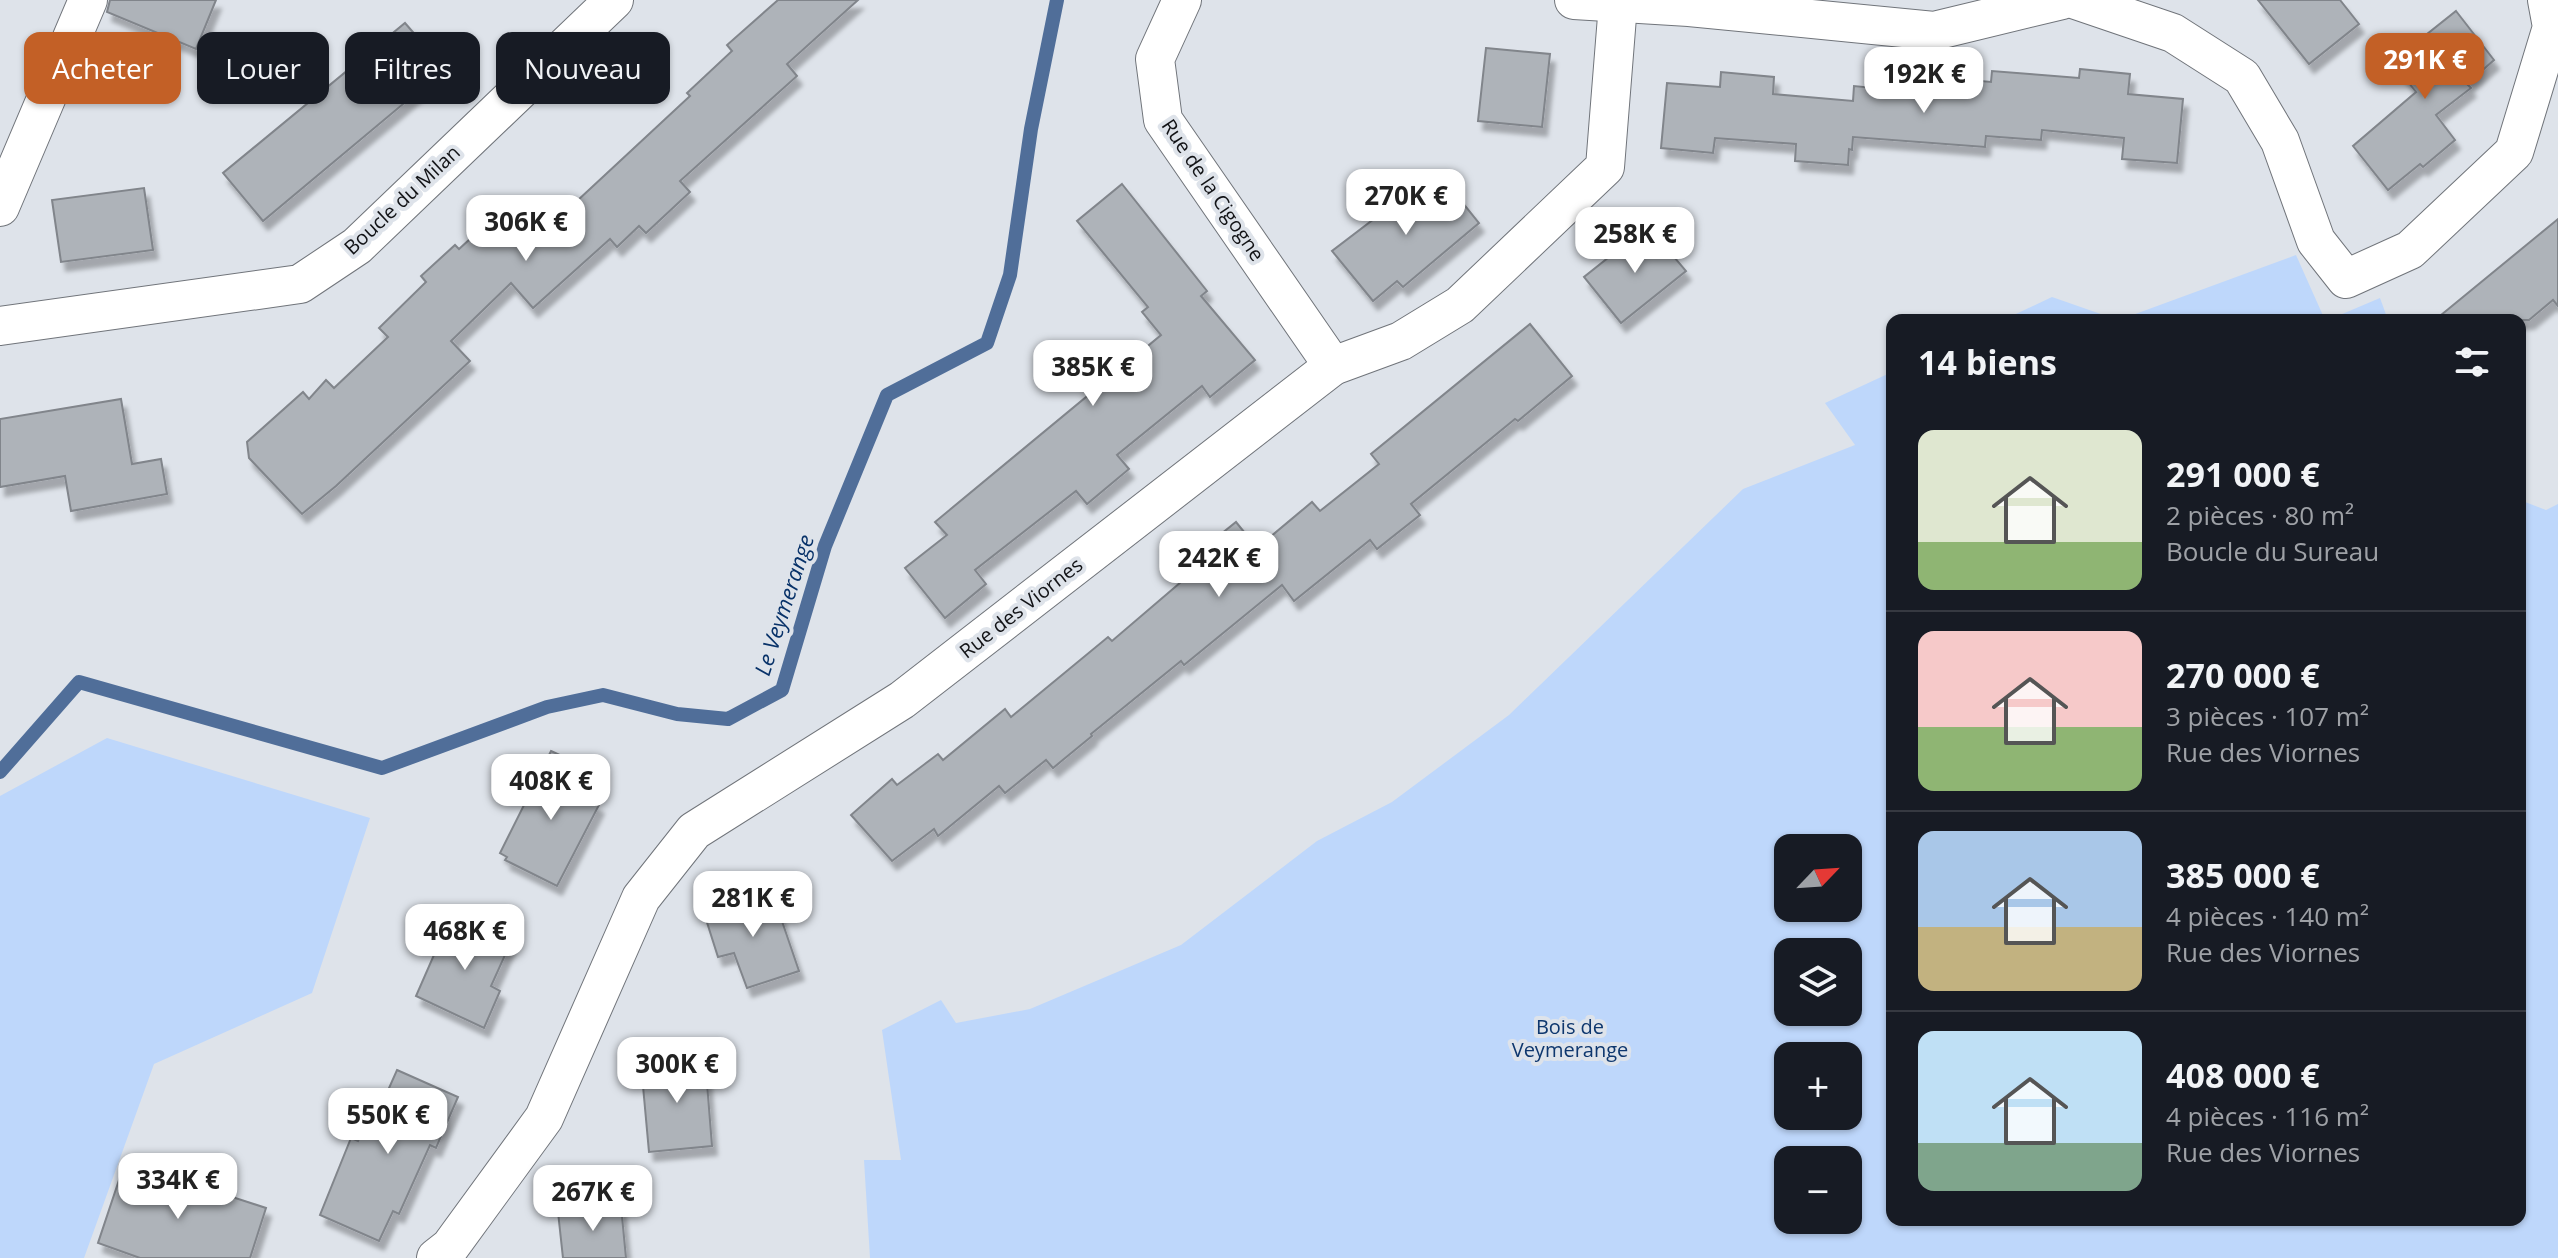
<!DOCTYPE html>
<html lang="fr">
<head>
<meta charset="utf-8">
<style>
	:root { --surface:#171b24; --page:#242831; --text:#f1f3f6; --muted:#9ea1a6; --line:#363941; --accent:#c36026 }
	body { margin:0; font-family:"Open Sans",sans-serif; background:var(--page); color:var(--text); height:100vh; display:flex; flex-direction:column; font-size:30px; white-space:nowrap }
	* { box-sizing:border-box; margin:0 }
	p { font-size:26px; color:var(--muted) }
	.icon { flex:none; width:44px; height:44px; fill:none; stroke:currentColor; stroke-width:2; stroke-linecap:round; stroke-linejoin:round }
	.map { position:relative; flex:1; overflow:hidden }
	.drawer { position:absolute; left:1886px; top:314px; width:640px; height:912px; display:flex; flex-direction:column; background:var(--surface); border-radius:16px; box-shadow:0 2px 6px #0004 }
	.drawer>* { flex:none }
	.guide { position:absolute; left:24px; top:32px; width:760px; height:72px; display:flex; gap:16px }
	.needle { width:52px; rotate:65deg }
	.controls { position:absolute; left:1774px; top:834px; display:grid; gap:16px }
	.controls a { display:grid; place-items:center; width:88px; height:88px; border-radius:16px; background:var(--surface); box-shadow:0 2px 6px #0004; font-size:40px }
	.price { position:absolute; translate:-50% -68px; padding:0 18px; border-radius:16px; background:#fff; color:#222; font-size:26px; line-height:52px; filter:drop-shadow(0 2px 4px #0008) }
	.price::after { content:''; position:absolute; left:50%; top:48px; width:24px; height:18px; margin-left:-12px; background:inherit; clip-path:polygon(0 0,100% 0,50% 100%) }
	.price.selected { background:var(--accent); color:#fff }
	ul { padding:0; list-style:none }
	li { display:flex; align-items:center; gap:24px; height:200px; padding:0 32px }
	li+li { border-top:2px solid var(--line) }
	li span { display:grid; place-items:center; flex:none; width:224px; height:160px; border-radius:16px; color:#555 }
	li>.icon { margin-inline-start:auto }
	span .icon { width:96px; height:96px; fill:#fffc; stroke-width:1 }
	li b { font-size:34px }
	h2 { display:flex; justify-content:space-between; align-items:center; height:96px; padding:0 32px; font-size:34px }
	.chip { padding:0 28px; border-radius:16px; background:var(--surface); box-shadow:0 2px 6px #0004; font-size:28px; line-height:72px }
	.chip.selected { background:var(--accent); color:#fff }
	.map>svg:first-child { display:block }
	.green { fill:#bed7fb; fill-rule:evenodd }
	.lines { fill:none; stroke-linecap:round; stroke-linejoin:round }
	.stream { stroke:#506e99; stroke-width:14 }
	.building { fill:#aeb3b9; stroke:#81858b; stroke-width:2; filter:url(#shadow) }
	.street-casing { stroke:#70747a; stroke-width:40 }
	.street { stroke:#fff; stroke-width:38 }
	.labels { text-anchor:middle; stroke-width:8; stroke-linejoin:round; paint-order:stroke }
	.street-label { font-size:20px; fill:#121316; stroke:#dee3ea }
	.park-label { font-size:20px; fill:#0e376e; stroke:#dee3ea }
	.water-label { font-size:22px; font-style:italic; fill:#083269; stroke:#dee3ea }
</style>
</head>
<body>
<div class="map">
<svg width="2558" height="1258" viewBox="0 0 2558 1258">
	<defs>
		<filter id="shadow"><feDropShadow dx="5" dy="9" stdDeviation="2" flood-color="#0004"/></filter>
	</defs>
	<rect width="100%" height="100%" fill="#dee3ea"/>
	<g class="green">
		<polygon points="2296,255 2325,320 2119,320"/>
		<polygon points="2052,297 2118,320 2003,320"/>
		<polygon points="2380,298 2388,320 2328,320"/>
		<path d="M 1892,372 L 1892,1220 L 2520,1220 L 2520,500 L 2546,510 L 2558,504 L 2558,1258 L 870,1258 L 864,1160 L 901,1160 L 882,1030 L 941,1000 L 956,1023 L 1030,1009 L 1181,945 L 1317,841 L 1392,802 L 1509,715 L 1743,489 L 1855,445 L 1825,403 ZM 1848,848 L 1848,908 L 1788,908 L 1788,848 ZM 1788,952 L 1848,952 L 1848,1012 L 1788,1012 ZM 1848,1056 L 1848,1116 L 1788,1116 L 1788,1056 ZM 1848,1160 L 1848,1220 L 1788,1220 L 1788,1160 Z"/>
		<polygon points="107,738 370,818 312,993 154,1064 84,1258 0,1258 0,796"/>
	</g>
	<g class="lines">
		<polyline class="stream" points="0,772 79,682 382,768 547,707 603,695 677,714 728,719 782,690 825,546 887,395 987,343 1010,275 1031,129 1057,0"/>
	</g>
	<g class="building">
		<polygon points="110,0 216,0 196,49 107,12"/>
		<polygon points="778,0 858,0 787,64 797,76 680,181 690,192 646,233 639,226 617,247 610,239 533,308 511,283 451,341 470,361 336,486 302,514 249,458 247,442 303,392 309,399 326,380 334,388 388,337 379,328 426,282 421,276 455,245 459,249 505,207 535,240 690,96 687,93 732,51 727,45"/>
		<polygon points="2258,0 2340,0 2359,24 2309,64"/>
		<polygon points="2456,11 2494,60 2467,84 2471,88 2436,115 2455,140 2423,167 2420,164 2388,190 2353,146 2416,92 2392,62"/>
		<polygon points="405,23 445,69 263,221 223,173"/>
		<polygon points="1486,48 1550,54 1542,127 1478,121"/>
		<polygon points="2080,69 2130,74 2128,94 2183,99 2177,163 2122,159 2124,138 2042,130 2041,140 1986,136 1985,147 1853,137 1852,150 1849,149 1848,165 1795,161 1796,144 1715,138 1713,153 1661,148 1667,83 1720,87 1721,72 1774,77 1773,94 1853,101 1854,86 1936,94 1938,77 1991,82 1992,71 2079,78"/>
		<polygon points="1437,171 1479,223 1403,287 1397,281 1373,301 1332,251"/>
		<polygon points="1122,184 1207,291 1201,296 1255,360 1210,397 1202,386 1117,455 1129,469 1087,504 1076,491 975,570 986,584 945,618 905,568 947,535 935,522 1161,335 1142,312 1148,307 1077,221"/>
		<polygon points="144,188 153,250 61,262 52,200"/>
		<polygon points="2558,219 2558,306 2553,300 2529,320 2435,320"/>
		<polygon points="1652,231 1686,271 1621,323 1584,277 1633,238 1637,243"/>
		<polygon points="1530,324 1572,376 1518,421 1515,419 1411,504 1420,515 1377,549 1370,540 1294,601 1282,585 1184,665 1181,661 1091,734 1092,736 1053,768 1046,760 1005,793 999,786 938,836 934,829 892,861 851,815 892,779 897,785 938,754 943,760 1005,709 1011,717 1108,637 1112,641 1202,564 1195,555 1236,522 1257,548 1312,502 1320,511 1379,464 1371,454"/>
		<polygon points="121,399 132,464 161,459 167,494 71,511 65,476 0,487 0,419"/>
		<polygon points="551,751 586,767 574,791 599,805 557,886 505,860 507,857 500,853"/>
		<polygon points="772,892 799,971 747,988 734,953 718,957 704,913"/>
		<polygon points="451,916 510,944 491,986 500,991 484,1028 416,996"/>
		<polygon points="705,1058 712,1146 649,1152 641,1064"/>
		<polygon points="397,1070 458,1097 436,1148 430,1145 399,1214 393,1211 379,1241 320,1215 351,1138 358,1141 368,1119 374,1122"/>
		<polygon points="123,1168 169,1184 170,1180 216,1197 217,1192 266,1208 250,1258 140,1258 98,1243"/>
		<polygon points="621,1206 626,1258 563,1258 558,1212"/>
	</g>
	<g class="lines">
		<g class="street-casing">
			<g id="street">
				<polyline points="1182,0 1155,59 1163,120 1333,366"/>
				<polyline points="1574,0 1689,7 1934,31 2062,0"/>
				<polyline points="2076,0 2173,33 2242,77 2280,141 2316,241 2346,279 2410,250 2514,152 2552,27 2547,0"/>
				<polyline points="0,207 88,0"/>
				<polyline points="0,326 300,284 357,246 614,0"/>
				<polyline points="436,1258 450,1247 544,1118 641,898 694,831 902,700 1333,366 1401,341 1460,305 1605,167 1618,4"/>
			</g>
		</g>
		<use href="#street" class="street"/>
	</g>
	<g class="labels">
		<g class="street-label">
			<text transform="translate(1213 190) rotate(56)" y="7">Rue de la Cigogne</text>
			<text transform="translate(402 200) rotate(-43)" y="7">Boucle du Milan</text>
			<text transform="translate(1021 608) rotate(-38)" y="7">Rue des Viornes</text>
		</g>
		<g class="park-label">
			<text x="1570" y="1034">Bois de<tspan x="1570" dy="23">Veymerange</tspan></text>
		</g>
		<g class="water-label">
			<text transform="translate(784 605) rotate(-72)" y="8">Le Veymerange</text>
		</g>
	</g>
</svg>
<div class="controls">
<a><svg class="needle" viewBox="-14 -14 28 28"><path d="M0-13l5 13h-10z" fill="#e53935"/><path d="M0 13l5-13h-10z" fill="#9ea1a6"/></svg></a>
<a><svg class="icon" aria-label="layers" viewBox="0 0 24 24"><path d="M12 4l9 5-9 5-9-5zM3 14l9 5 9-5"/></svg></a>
<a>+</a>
<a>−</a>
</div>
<b class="price selected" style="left:2425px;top:101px">291K €</b>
<b class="price" style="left:1924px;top:115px">192K €</b>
<b class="price" style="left:1406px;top:237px">270K €</b>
<b class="price" style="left:526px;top:263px">306K €</b>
<b class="price" style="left:1635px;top:275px">258K €</b>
<b class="price" style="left:1093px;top:408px">385K €</b>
<b class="price" style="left:1219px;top:599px">242K €</b>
<b class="price" style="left:551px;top:822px">408K €</b>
<b class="price" style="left:753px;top:939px">281K €</b>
<b class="price" style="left:465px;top:972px">468K €</b>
<b class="price" style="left:677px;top:1105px">300K €</b>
<b class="price" style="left:388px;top:1156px">550K €</b>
<b class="price" style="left:178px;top:1221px">334K €</b>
<b class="price" style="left:593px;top:1233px">267K €</b>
<div class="guide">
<a class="chip selected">Acheter</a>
<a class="chip">Louer</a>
<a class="chip">Filtres</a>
<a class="chip">Nouveau</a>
</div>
<section class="drawer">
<h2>14 biens<svg class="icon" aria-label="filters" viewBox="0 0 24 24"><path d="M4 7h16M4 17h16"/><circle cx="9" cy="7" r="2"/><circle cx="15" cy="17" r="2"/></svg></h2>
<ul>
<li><span style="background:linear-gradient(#dfe7d0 70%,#8fb573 0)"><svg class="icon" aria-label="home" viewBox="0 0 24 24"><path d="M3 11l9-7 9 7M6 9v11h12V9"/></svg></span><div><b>291 000 €</b><p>2 pièces · 80 m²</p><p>Boucle du Sureau</p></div></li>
<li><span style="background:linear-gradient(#f6c9c9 60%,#8fb573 0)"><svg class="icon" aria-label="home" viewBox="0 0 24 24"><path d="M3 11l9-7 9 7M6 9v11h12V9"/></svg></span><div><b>270 000 €</b><p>3 pièces · 107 m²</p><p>Rue des Viornes</p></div></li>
<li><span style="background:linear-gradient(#a9c7e8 60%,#c2b280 0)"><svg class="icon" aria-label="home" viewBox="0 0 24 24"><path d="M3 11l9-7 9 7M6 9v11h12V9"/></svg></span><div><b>385 000 €</b><p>4 pièces · 140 m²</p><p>Rue des Viornes</p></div></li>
<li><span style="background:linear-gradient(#bfe0f5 70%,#7fa58c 0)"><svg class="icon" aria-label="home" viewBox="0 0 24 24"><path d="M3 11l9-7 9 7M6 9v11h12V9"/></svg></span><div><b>408 000 €</b><p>4 pièces · 116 m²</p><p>Rue des Viornes</p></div></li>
</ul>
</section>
</div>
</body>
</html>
